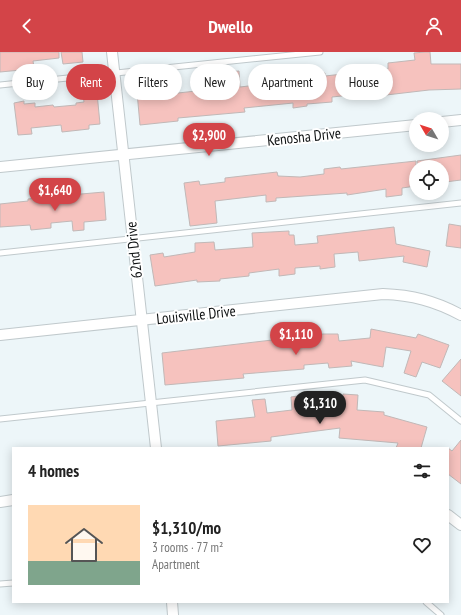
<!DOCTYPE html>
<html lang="en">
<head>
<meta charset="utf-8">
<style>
	:root { --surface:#fff; --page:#f6f6f6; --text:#222; --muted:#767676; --line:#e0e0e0; --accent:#d34448 }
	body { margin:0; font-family:"PT Sans Narrow",sans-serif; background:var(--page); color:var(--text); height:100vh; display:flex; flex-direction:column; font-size:15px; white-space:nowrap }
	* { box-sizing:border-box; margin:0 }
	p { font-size:13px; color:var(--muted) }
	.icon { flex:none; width:22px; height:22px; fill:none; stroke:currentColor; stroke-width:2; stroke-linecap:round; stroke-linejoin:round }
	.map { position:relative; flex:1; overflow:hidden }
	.side { position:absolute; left:12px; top:395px; width:437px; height:156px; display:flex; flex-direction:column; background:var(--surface); border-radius:0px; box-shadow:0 2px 10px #0003 }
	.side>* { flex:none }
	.top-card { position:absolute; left:12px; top:12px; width:437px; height:36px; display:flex; gap:8px }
	.needle { width:26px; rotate:309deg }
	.tools { position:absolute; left:409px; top:60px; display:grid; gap:8px }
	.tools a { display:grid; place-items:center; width:40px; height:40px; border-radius:50%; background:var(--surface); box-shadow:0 2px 10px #0003; font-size:20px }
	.price { position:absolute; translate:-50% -34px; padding:0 9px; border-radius:14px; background:var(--accent); color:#fff; font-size:13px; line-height:26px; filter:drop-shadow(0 1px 2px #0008) }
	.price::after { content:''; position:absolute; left:50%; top:24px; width:12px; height:9px; margin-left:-6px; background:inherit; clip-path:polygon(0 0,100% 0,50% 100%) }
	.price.selected { background:#222; color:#fff }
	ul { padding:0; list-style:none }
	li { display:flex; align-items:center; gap:12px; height:100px; padding:0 16px }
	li+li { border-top:1px solid var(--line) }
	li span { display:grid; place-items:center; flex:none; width:112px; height:80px; border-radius:0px; color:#555 }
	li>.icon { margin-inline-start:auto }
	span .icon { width:48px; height:48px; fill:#fffc; stroke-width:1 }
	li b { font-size:17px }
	h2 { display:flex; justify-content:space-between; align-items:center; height:48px; padding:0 16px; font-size:17px }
	.pill { padding:0 14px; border-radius:18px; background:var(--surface); box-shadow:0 2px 10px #0003; font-size:14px; line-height:36px }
	.pill.selected { background:var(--accent); color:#fff }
	header { display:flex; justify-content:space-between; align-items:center; height:52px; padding:0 16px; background:var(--accent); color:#fff; font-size:18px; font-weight:600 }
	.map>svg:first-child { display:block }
	.building { fill:#f6c2be; stroke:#c1b8b7 }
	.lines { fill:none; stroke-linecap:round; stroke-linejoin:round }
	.lane-casing { stroke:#c0c9cc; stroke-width:7 }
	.street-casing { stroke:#c0c9cc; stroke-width:12 }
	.lane { stroke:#fff; stroke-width:5 }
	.street { stroke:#fff; stroke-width:10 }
	.labels { text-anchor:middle; stroke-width:4; stroke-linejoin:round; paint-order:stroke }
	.street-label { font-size:15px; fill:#101314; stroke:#fff }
</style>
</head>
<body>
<header><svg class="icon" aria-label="back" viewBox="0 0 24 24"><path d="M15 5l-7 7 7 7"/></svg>Dwello<svg class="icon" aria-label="person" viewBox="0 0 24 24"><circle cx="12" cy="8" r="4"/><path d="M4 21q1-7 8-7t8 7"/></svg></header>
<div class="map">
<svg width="461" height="563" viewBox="0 0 461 563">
	<rect width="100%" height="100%" fill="#edf6f9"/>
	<g class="building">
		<polygon points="0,0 59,0 59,6 33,9 35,22 21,24 21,18 0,20"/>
		<polygon points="61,0 82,0 83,10 63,12"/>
		<polygon points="425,0 430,0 431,12 461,12 461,37 429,38 352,47 351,43 332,45 332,50 307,52 307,54 293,56 293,51 244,56 245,60 178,66 178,69 140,73 137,40 159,38 160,43 196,39 195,32 206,31 207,37 229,35 227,20 239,19 240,35 307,27 307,26 311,25 311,22 325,21 325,24 388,17 388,11 415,8 414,1"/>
		<polygon points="97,41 100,72 89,73 89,77 62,80 61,73 31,76 32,82 18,83 14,51 24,49 24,52 35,51 35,55 53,53 54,55 76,53 76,51 84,50 83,42"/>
		<polygon points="461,103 461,128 445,130 445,127 442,127 442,115 418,115 417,109"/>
		<polygon points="416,109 416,134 402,136 402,143 386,145 386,137 347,143 347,141 276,146 276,149 266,150 266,143 215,149 217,171 190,174 184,131 199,129 200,133 225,130 225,126 277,120 278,124 300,125 324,122 324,117 340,115 341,117"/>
		<polygon points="104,140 106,168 84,170 84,178 73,179 72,169 51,171 51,176 31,178 30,173 0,175 0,152 28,149 28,147 41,146 41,150 70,147 70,143"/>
		<polygon points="449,172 461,174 461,196 446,194"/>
		<polygon points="394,175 396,192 430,199 427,215 403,210 404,204 359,209 358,200 334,202 335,215 320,217 320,214 295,216 295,222 279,224 279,217 249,221 249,224 220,227 220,229 197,230 197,228 155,234 150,203 163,201 164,205 195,200 195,191 214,190 215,198 253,195 252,181 289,179 289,183 294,183 295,193 318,191 317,184"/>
		<polygon points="371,277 416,286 418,282 449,293 440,316 422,310 416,325 404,321 411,299 386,295 383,315 351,309 352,314 329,316 328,311 304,313 304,317 243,322 244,326 165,333 162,301 323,282 338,282 339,289 370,286"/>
		<polygon points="461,307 461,344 442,329"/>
		<polygon points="343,342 358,343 357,358 384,360 384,363 427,375 421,396 396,396 398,391 339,386 340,376 271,385 271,389 218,394 216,369 255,365 252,348 265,347 267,361 292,358 291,345 305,343 307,363 342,359"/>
		<polygon points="461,388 461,432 448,422 448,396 452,399"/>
	</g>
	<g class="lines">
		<g class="lane-casing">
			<g id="lane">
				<polyline points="0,33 320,0"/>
				<polyline points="0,201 461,151"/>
				<polyline points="0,367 365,328 429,343 461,369"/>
				<polyline points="0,532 13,531"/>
				<polyline points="426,550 441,563"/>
			</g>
		</g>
		<g class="street-casing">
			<g id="street">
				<polyline points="112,0 156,396"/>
				<polyline points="442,70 461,68"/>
				<polyline points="0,115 416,73"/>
				<path d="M 0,283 L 383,242 C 412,243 435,249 461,263"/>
				<polyline points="0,450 13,448"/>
				<polyline points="448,463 461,473"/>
				<polyline points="172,550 173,563"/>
			</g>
		</g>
		<use href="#lane" class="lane"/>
		<use href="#street" class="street"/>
	</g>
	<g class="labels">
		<g class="street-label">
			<text transform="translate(304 85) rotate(-6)" y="5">Kenosha Drive</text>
			<text transform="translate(134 198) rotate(-96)" y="5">62nd Drive</text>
			<text transform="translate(196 263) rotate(-6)" y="5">Louisville Drive</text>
		</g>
	</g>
</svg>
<div class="tools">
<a><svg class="needle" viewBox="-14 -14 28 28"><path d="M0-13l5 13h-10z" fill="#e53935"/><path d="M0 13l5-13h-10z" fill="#767676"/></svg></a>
<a><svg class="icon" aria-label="locate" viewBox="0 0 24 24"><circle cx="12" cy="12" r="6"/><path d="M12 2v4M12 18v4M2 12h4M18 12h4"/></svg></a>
</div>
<b class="price" style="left:209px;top:105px">$2,900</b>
<b class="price" style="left:55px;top:160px">$1,640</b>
<b class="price" style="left:296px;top:304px">$1,110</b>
<b class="price selected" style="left:320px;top:373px">$1,310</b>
<div class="top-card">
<a class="pill">Buy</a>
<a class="pill selected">Rent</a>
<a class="pill">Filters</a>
<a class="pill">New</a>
<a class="pill">Apartment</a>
<a class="pill">House</a>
</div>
<section class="side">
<h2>4 homes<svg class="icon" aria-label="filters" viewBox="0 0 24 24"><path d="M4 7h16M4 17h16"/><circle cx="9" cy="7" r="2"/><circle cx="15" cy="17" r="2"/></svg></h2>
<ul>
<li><span style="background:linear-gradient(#ffd9b3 70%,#7fa58c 0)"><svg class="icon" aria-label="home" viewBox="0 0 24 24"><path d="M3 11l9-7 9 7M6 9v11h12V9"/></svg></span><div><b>$1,310/mo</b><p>3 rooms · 77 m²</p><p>Apartment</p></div><svg class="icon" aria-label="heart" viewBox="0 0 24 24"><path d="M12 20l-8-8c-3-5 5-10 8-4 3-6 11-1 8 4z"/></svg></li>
</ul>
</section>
</div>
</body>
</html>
